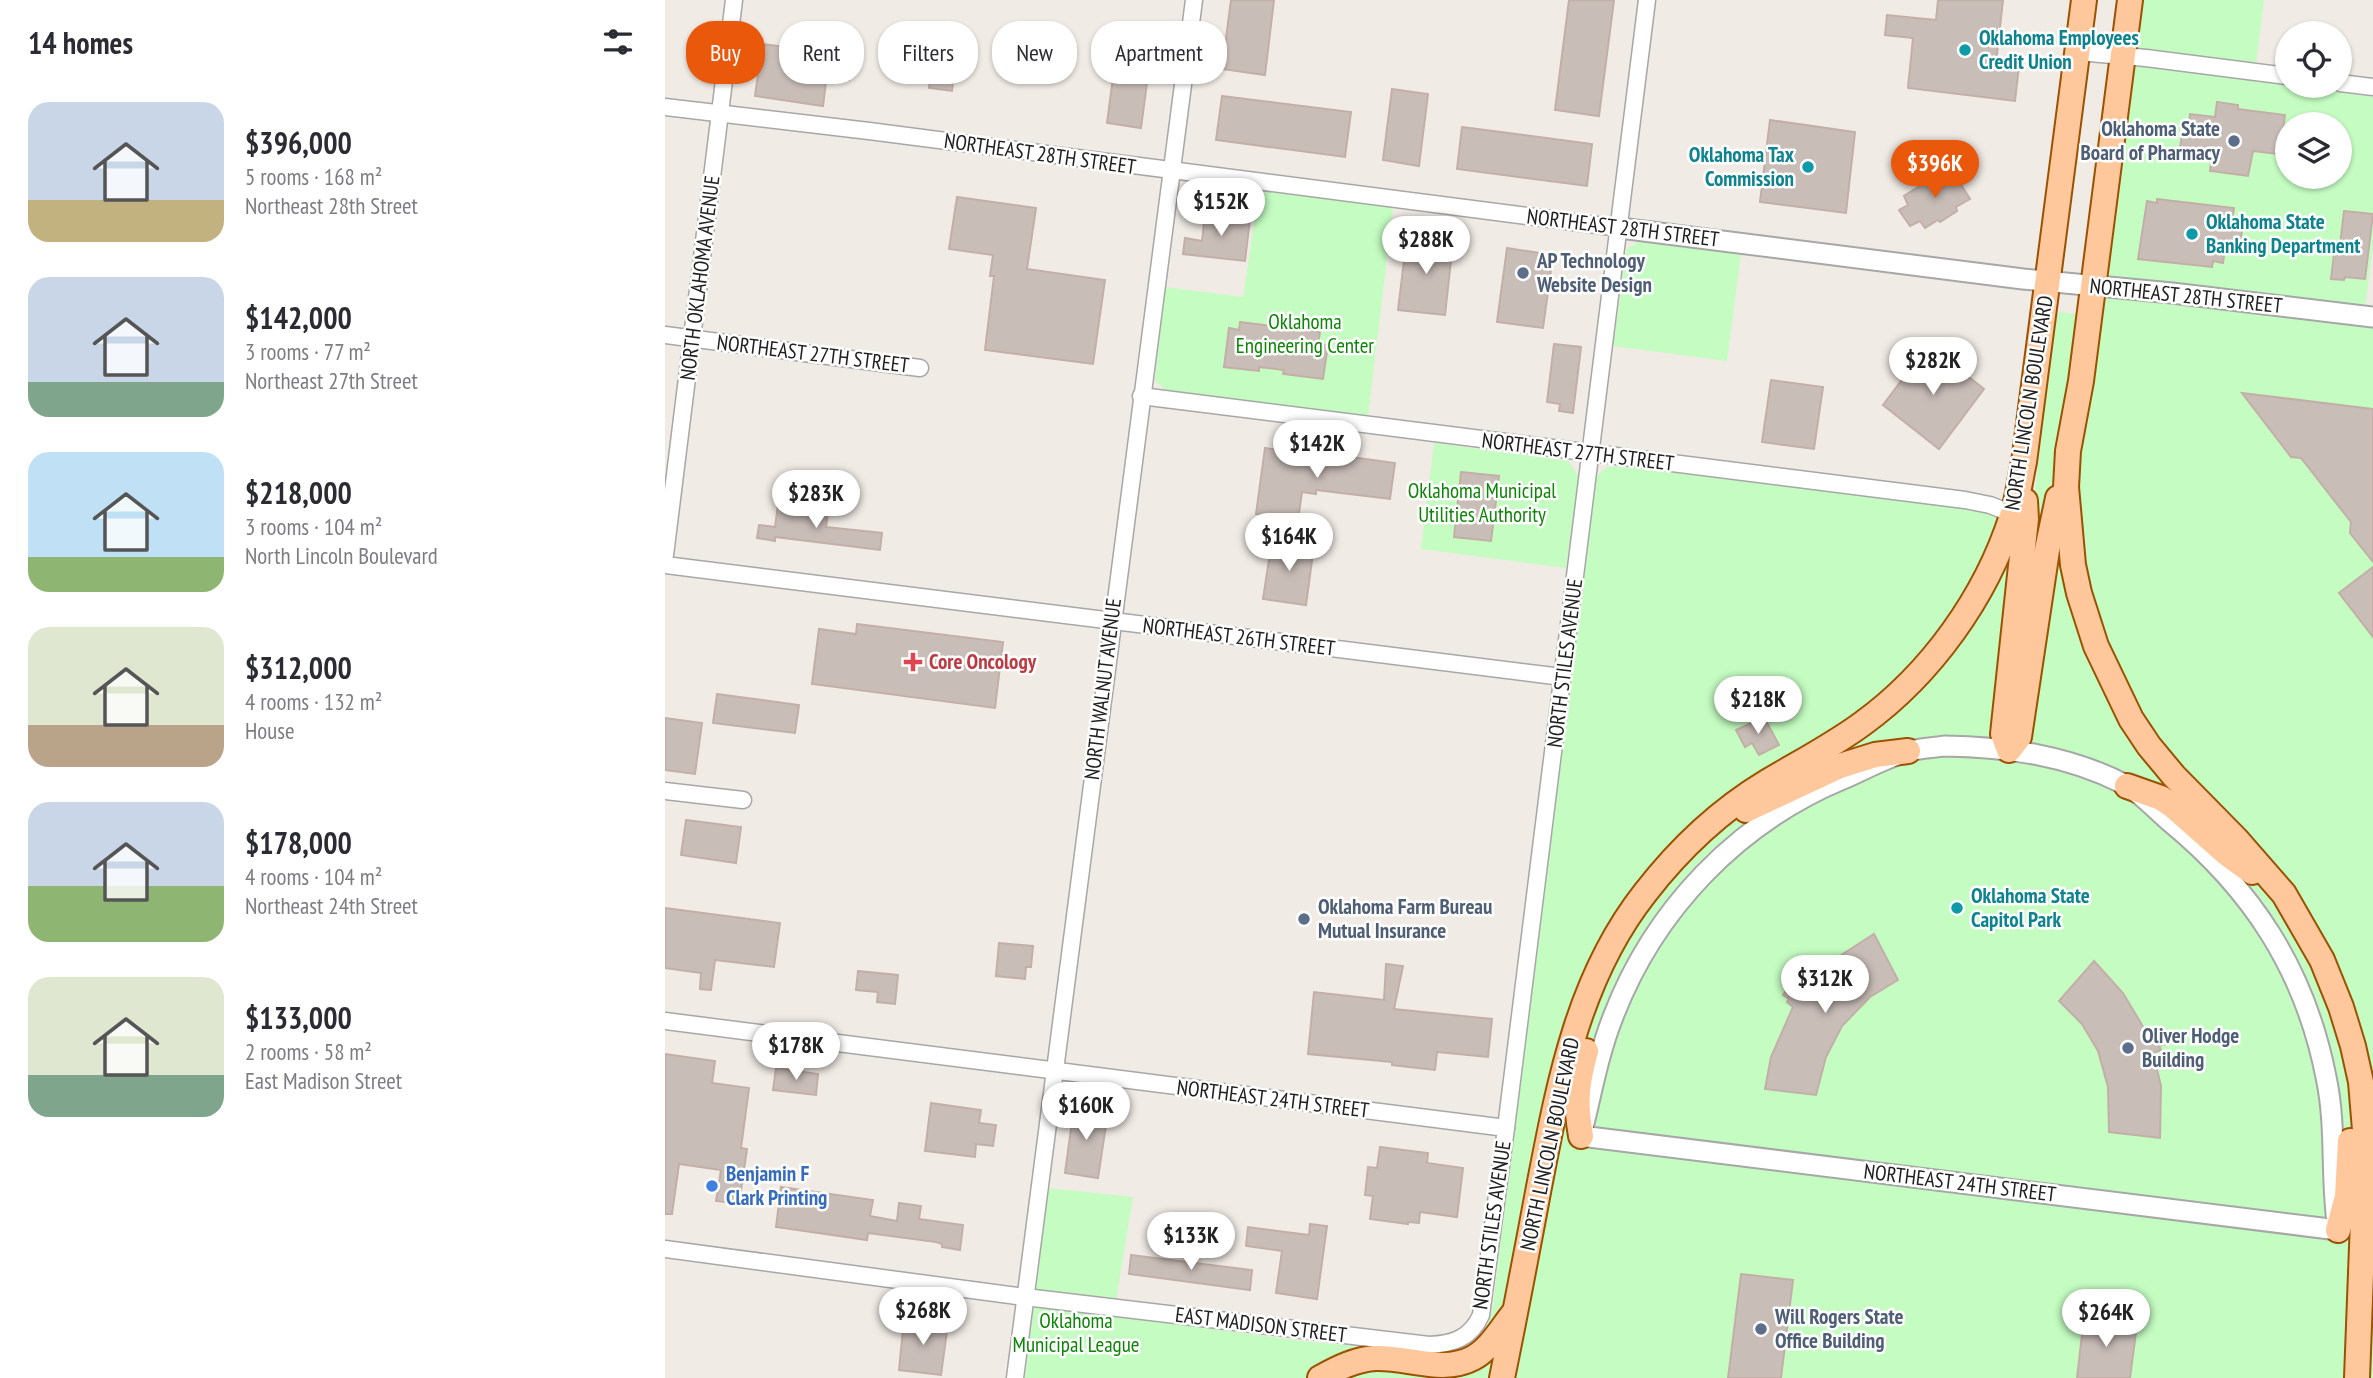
<!DOCTYPE html>
<html lang="en">
<head>
<meta charset="utf-8">
<style>
	:root { --surface:#fff; --page:#f2f2f3; --text:#2b2b33; --muted:#7c7c81; --accent:#ea580c }
	body { margin:0; font-family:"PT Sans Narrow",sans-serif; background:var(--page); color:var(--text); height:100vh; display:flex; flex-direction:column; font-size:26px; white-space:nowrap }
	* { box-sizing:border-box; margin:0 }
	p { font-size:23px; color:var(--muted) }
	.icon { flex:none; width:38px; height:38px; fill:none; stroke:currentColor; stroke-width:2; stroke-linecap:round; stroke-linejoin:round }
	.map { position:relative; flex:1; overflow:hidden }
	.details { display:flex; flex-direction:column; background:var(--surface); width:665px }
	.details>* { flex:none }
	.hud { position:absolute; left:21px; top:21px; width:665px; height:63px; display:flex; gap:14px }
	.buttons { position:absolute; left:1610px; top:21px; display:grid; gap:14px }
	.buttons a { display:grid; place-items:center; width:77px; height:77px; border-radius:50%; background:var(--surface); box-shadow:0 2px 5px #0004; font-size:35px }
	.price { position:absolute; translate:-50% -60px; padding:0 16px; border-radius:24px; background:#fff; color:#222; font-size:23px; line-height:46px; filter:drop-shadow(0 2px 4px #0008) }
	.price::after { content:''; position:absolute; left:50%; top:42px; width:21px; height:16px; margin-left:-10px; background:inherit; clip-path:polygon(0 0,100% 0,50% 100%) }
	.price.selected { background:var(--accent); color:#fff }
	ul { padding:0; list-style:none }
	li { display:flex; align-items:center; gap:21px; height:175px; padding:0 28px }
	li span { display:grid; place-items:center; flex:none; width:196px; height:140px; border-radius:21px; color:#555 }
	li>.icon { margin-inline-start:auto }
	span .icon { width:84px; height:84px; fill:#fffc; stroke-width:1 }
	li b { font-size:30px }
	h2 { display:flex; justify-content:space-between; align-items:center; height:84px; padding:0 28px; font-size:30px }
	.pill { padding:0 24px; border-radius:28px; background:var(--surface); box-shadow:0 2px 5px #0004; font-size:24px; line-height:63px }
	.pill.selected { background:var(--accent); color:#fff }
	main { display:flex; flex:1; min-height:0 }
	.map>svg:first-child { display:block }
	.park { fill:#c4fcc1; fill-rule:evenodd }
	.building { fill:#c9bdb8; stroke:#c3afa7; stroke-width:2 }
	.lines { fill:none; stroke-linecap:round; stroke-linejoin:round }
	.minor-casing { stroke:#a7a7a7; stroke-width:19 }
	.tertiary-casing { stroke:#a7a7a7; stroke-width:23 }
	.primary-casing { stroke:#9b5200; stroke-width:28 }
	.minor { stroke:#fff; stroke-width:16 }
	.tertiary { stroke:#fff; stroke-width:19 }
	.primary { stroke:#ffc79c; stroke-width:24 }
	.culture-dot { fill:#0f9aa8; stroke:#fff; stroke-width:2.5 }
	.service-dot { fill:#5c6f8a; stroke:#fff; stroke-width:2.5 }
	.health-dot { fill:#e0444e; stroke:#fff; stroke-width:2.5 }
	.shop-dot { fill:#3f7fe0; stroke:#fff; stroke-width:2.5 }
	.labels { text-anchor:middle; stroke-width:5; stroke-linejoin:round; paint-order:stroke }
	.culture-label { font-size:21px; font-weight:bold; fill:#0d838f; stroke:#fff; text-anchor:start }
	.service-label { font-size:21px; font-weight:bold; fill:#4e5e75; stroke:#fff; text-anchor:start }
	.street-label { font-size:21px; fill:#202020; stroke:#fff }
	.park-label { font-size:21px; fill:#0d8506; stroke:#fff }
	.health-label { font-size:21px; font-weight:bold; fill:#be3a42; stroke:#fff; text-anchor:start }
	.shop-label { font-size:21px; font-weight:bold; fill:#366cbe; stroke:#fff; text-anchor:start }
</style>
</head>
<body>
<main>
<section class="details">
<h2>14 homes<svg class="icon" aria-label="filters" viewBox="0 0 24 24"><path d="M4 7h16M4 17h16"/><circle cx="9" cy="7" r="2"/><circle cx="15" cy="17" r="2"/></svg></h2>
<ul>
<li><span style="background:linear-gradient(#c9d6e8 70%,#c2b280 0)"><svg class="icon" aria-label="home" viewBox="0 0 24 24"><path d="M3 11l9-7 9 7M6 9v11h12V9"/></svg></span><div><b>$396,000</b><p>5 rooms · 168 m²</p><p>Northeast 28th Street</p></div></li>
<li><span style="background:linear-gradient(#c9d6e8 75%,#7fa58c 0)"><svg class="icon" aria-label="home" viewBox="0 0 24 24"><path d="M3 11l9-7 9 7M6 9v11h12V9"/></svg></span><div><b>$142,000</b><p>3 rooms · 77 m²</p><p>Northeast 27th Street</p></div></li>
<li><span style="background:linear-gradient(#bfe0f5 75%,#8fb573 0)"><svg class="icon" aria-label="home" viewBox="0 0 24 24"><path d="M3 11l9-7 9 7M6 9v11h12V9"/></svg></span><div><b>$218,000</b><p>3 rooms · 104 m²</p><p>North Lincoln Boulevard</p></div></li>
<li><span style="background:linear-gradient(#dfe7d0 70%,#b9a48a 0)"><svg class="icon" aria-label="home" viewBox="0 0 24 24"><path d="M3 11l9-7 9 7M6 9v11h12V9"/></svg></span><div><b>$312,000</b><p>4 rooms · 132 m²</p><p>House</p></div></li>
<li><span style="background:linear-gradient(#c9d6e8 60%,#8fb573 0)"><svg class="icon" aria-label="home" viewBox="0 0 24 24"><path d="M3 11l9-7 9 7M6 9v11h12V9"/></svg></span><div><b>$178,000</b><p>4 rooms · 104 m²</p><p>Northeast 24th Street</p></div></li>
<li><span style="background:linear-gradient(#dfe7d0 70%,#7fa58c 0)"><svg class="icon" aria-label="home" viewBox="0 0 24 24"><path d="M3 11l9-7 9 7M6 9v11h12V9"/></svg></span><div><b>$133,000</b><p>2 rooms · 58 m²</p><p>East Madison Street</p></div></li>
</ul>
</section>
<div class="map">
<svg width="1708" height="1378" viewBox="0 0 1708 1378">
	<rect width="100%" height="100%" fill="#f1ebe5"/>
	<g class="park">
		<path d="M 1476,0 L 1599,0 L 1589,81 L 1708,97 L 1708,245 L 1698,325 L 1708,327 L 1708,1378 L 360,1378 L 383,1188 L 468,1197 L 452,1294 L 451,1316 L 636,1341 L 779,1354 C 807,1348 819,1339 827,1312 L 931,477 L 942,467 L 955,466 L 1367,517 L 1390,316 L 1395,312 L 1435,317 ZM 1622,124 L 1675,124 L 1675,177 L 1622,177 Z"/>
		<polygon points="594,191 728,207 703,416 508,391 499,389 490,380 500,287 578,297"/>
		<polygon points="982,240 1076,253 1062,361 948,346 962,249 975,241"/>
		<polygon points="769,443 903,461 913,475 913,484 901,568 756,549"/>
	</g>
	<g class="building">
		<polygon points="566,0 609,0 600,75 557,69"/>
		<polygon points="904,0 949,0 934,116 890,110"/>
		<polygon points="1273,0 1338,0 1331,63 1354,66 1350,101 1243,88 1248,38 1220,35 1222,15 1271,20"/>
		<polygon points="97,44 120,47 120,50 187,58 184,80 166,77 165,82 161,82 158,106 90,96"/>
		<polygon points="451,55 485,60 476,128 442,123"/>
		<polygon points="267,62 290,65 287,91 264,88"/>
		<polygon points="727,89 763,94 754,166 718,160"/>
		<polygon points="557,96 686,112 680,157 551,140"/>
		<polygon points="1552,102 1573,105 1573,109 1620,115 1618,129 1622,129 1621,147 1614,146 1613,154 1588,151 1583,176 1545,171 1546,160 1519,157 1520,149 1515,148 1519,122 1524,122 1525,114 1550,117"/>
		<polygon points="1105,120 1190,132 1181,213 1095,202"/>
		<polygon points="797,127 927,144 922,186 792,169"/>
		<polygon points="1285,167 1305,199 1291,207 1292,211 1275,222 1273,220 1260,228 1255,221 1245,226 1234,210 1243,205 1239,196"/>
		<polygon points="292,197 371,208 362,269 440,280 428,364 320,350 329,276 325,276 328,255 284,249"/>
		<polygon points="1492,199 1569,208 1566,230 1577,231 1574,250 1560,248 1558,263 1548,261 1547,267 1473,259 1482,201 1492,203"/>
		<polygon points="1679,211 1708,214 1700,279 1680,277 1679,280 1666,279 1669,254 1674,254"/>
		<polygon points="540,213 585,219 580,261 518,254 520,238 537,241"/>
		<polygon points="742,236 788,242 780,315 733,310"/>
		<polygon points="842,248 888,255 878,328 832,322"/>
		<polygon points="575,322 655,332 653,344 663,345 658,379 618,374 619,370 594,367 594,371 559,367 564,328 574,330"/>
		<polygon points="889,344 916,347 908,413 894,411 895,404 882,402"/>
		<polygon points="1263,345 1319,389 1274,449 1218,405"/>
		<polygon points="1106,380 1158,387 1149,449 1097,442"/>
		<polygon points="1577,393 1708,409 1708,562 1685,533 1686,522 1636,458 1626,457"/>
		<polygon points="600,448 671,458 671,455 730,463 725,499 651,490 651,494 637,492 633,520 591,514"/>
		<polygon points="796,472 834,476 826,541 789,537"/>
		<polygon points="113,505 163,512 161,527 217,533 215,550 110,537 110,541 92,538 94,525 110,527"/>
		<polygon points="607,540 649,546 641,605 598,599"/>
		<polygon points="1708,567 1708,637 1674,593"/>
		<polygon points="192,624 338,642 330,708 147,684 154,629 191,634"/>
		<polygon points="52,694 134,705 130,733 48,723"/>
		<polygon points="1099,717 1114,745 1094,755 1087,743 1080,747 1071,730"/>
		<polygon points="0,718 37,723 30,774 0,770"/>
		<polygon points="21,820 76,827 71,863 16,855"/>
		<polygon points="0,908 115,923 109,967 50,960 46,990 35,989 36,973 0,968"/>
		<polygon points="1209,934 1233,980 1205,997 1177,1026 1161,1057 1151,1095 1100,1089 1106,1057 1128,1007 1122,1002 1124,999 1118,995 1127,982 1134,986 1136,982 1143,987 1170,959"/>
		<polygon points="334,943 368,946 366,967 361,967 360,979 331,976"/>
		<polygon points="1429,961 1458,993 1480,1030 1487,1028 1488,1031 1496,1029 1501,1044 1494,1046 1496,1050 1488,1053 1496,1086 1495,1138 1444,1132 1443,1087 1433,1051 1417,1024 1394,1001"/>
		<polygon points="721,964 738,966 729,1009 827,1019 823,1057 772,1052 770,1070 727,1065 727,1062 643,1054 649,992 719,1000"/>
		<polygon points="193,971 233,975 230,1004 212,1002 213,992 191,990"/>
		<polygon points="0,1054 50,1061 47,1083 84,1088 76,1148 82,1149 74,1204 51,1201 56,1170 14,1164 7,1214 0,1214"/>
		<polygon points="111,1068 153,1074 151,1095 108,1090"/>
		<polygon points="266,1103 316,1110 314,1123 331,1125 328,1146 311,1144 310,1157 260,1151"/>
		<polygon points="409,1107 443,1112 433,1178 400,1173"/>
		<polygon points="715,1147 763,1153 762,1163 798,1168 792,1217 755,1212 754,1223 743,1222 743,1224 705,1219 708,1196 700,1195 703,1167 712,1168"/>
		<polygon points="116,1187 208,1200 205,1216 232,1221 234,1203 256,1206 254,1219 298,1225 295,1250 277,1247 277,1244 271,1242 203,1233 202,1240 111,1227"/>
		<polygon points="645,1224 662,1226 652,1299 611,1293 617,1251 581,1246 583,1227 644,1235"/>
		<polygon points="466,1255 587,1270 585,1290 464,1274"/>
		<polygon points="1076,1274 1128,1280 1116,1378 1063,1378"/>
		<polygon points="1419,1317 1472,1324 1465,1378 1412,1378"/>
		<polygon points="239,1319 283,1324 276,1375 234,1370"/>
	</g>
	<g class="lines">
		<g class="minor-casing">
			<g id="minor">
				<polyline points="1413,52 1481,58 1622,76"/>
				<polyline points="1675,83 1708,87"/>
				<polyline points="0,107 204,131 955,228"/>
				<polyline points="0,335 255,368"/>
				<polyline points="476,396 1300,500 1325,505 1348,514"/>
				<polyline points="0,555 69,0"/>
				<polyline points="0,565 897,677"/>
				<polyline points="0,791 78,800"/>
				<polyline points="0,1021 841,1128"/>
				<path d="M 0,1249 L 360,1297 L 764,1345 C 788,1344 806,1338 816,1315 L 841,1128 L 982,0"/>
				<polyline points="350,1378 529,0"/>
			</g>
		</g>
		<g class="tertiary-casing">
			<g id="tertiary">
				<polyline points="955,228 1358,279 1507,293 1708,317"/>
				<path d="M 1279,746 C 1342,747 1402,755 1459,784 C 1475,792 1490,809 1504,821 C 1587,889 1640,970 1661,1077 C 1672,1128 1665,1179 1673,1230 L 916,1136 C 926,1096 933,1055 948,1017 C 989,910 1072,823 1178,779 C 1199,770 1220,758 1242,752 C 1253,748 1267,748 1279,746 Z"/>
			</g>
		</g>
		<g class="primary-casing">
			<g id="primary">
				<polyline points="1465,0 1416,381 1403,451 1401,487 1408,565 1414,593 1431,646 1466,719 1484,746 1509,776 1571,839 1619,894 1657,960 1676,1007 1688,1046 1696,1082 1701,1142 1692,1378"/>
				<polyline points="1360,501 1361,519 1338,734 1344,750 1354,737 1382,550 1393,498"/>
				<polyline points="1462,786 1496,798 1508,806 1561,853 1587,872"/>
				<polyline points="1081,810 1175,766 1210,755 1243,751"/>
				<path d="M 916,1136 C 910,1102 912,1084 921,1051"/>
				<polyline points="1673,1230 1682,1197 1685,1141"/>
				<path d="M 655,1378 C 673,1368 691,1359 711,1358 C 743,1357 778,1374 808,1358 C 825,1349 836,1329 848,1314"/>
				<path d="M 837,1378 C 850,1315 862,1251 874,1187 C 894,1084 913,978 980,893 C 1014,849 1054,811 1102,782 C 1134,763 1167,746 1197,724 C 1266,674 1321,597 1347,516 C 1353,499 1355,480 1359,462 L 1419,0"/>
			</g>
		</g>
		<use href="#minor" class="minor"/>
		<use href="#tertiary" class="tertiary"/>
		<use href="#primary" class="primary"/>
	</g>
	<g class="culture-dot">
		<circle cx="1300" cy="50" r="7"/>
		<circle cx="1143" cy="167" r="7"/>
		<circle cx="1527" cy="234" r="7"/>
		<circle cx="1292" cy="908" r="7"/>
	</g>
	<g class="service-dot">
		<circle cx="1569" cy="141" r="7"/>
		<circle cx="858" cy="273" r="7"/>
		<circle cx="639" cy="919" r="7"/>
		<circle cx="1463" cy="1048" r="7"/>
		<circle cx="1096" cy="1329" r="7"/>
	</g>
	<path class="health-dot" d="M244.5 651.5h7v7h7v7h-7v7h-7v-7h-7v-7h7z"/>
	<circle class="shop-dot" cx="47" cy="1186" r="7"/>
	<g class="labels">
		<g class="culture-label">
			<text x="1314" y="45">Oklahoma Employees<tspan x="1314" dy="24">Credit Union</tspan></text>
			<text x="1129" y="162" text-anchor="end">Oklahoma Tax<tspan x="1129" dy="24">Commission</tspan></text>
			<text x="1541" y="229">Oklahoma State<tspan x="1541" dy="24">Banking Department</tspan></text>
			<text x="1306" y="903">Oklahoma State<tspan x="1306" dy="24">Capitol Park</tspan></text>
		</g>
		<g class="service-label">
			<text x="1555" y="136" text-anchor="end">Oklahoma State<tspan x="1555" dy="24">Board of Pharmacy</tspan></text>
			<text x="872" y="268">AP Technology<tspan x="872" dy="24">Website Design</tspan></text>
			<text x="653" y="914">Oklahoma Farm Bureau<tspan x="653" dy="24">Mutual Insurance</tspan></text>
			<text x="1477" y="1043">Oliver Hodge<tspan x="1477" dy="24">Building</tspan></text>
			<text x="1110" y="1324">Will Rogers State<tspan x="1110" dy="24">Office Building</tspan></text>
		</g>
		<g class="street-label">
			<text transform="translate(375 154) rotate(8)" y="7">NORTHEAST 28TH STREET</text>
			<text transform="translate(958 228) rotate(7)" y="7">NORTHEAST 28TH STREET</text>
			<text transform="translate(35 278) rotate(-83)" y="7">NORTH OKLAHOMA AVENUE</text>
			<text transform="translate(1521 296) rotate(6)" y="7">NORTHEAST 28TH STREET</text>
			<text transform="translate(148 354) rotate(7)" y="7">NORTHEAST 27TH STREET</text>
			<text transform="translate(1364 403) rotate(-81)" y="7">NORTH LINCOLN BOULEVARD</text>
			<text transform="translate(913 452) rotate(7)" y="7">NORTHEAST 27TH STREET</text>
			<text transform="translate(574 637) rotate(7)" y="7">NORTHEAST 26TH STREET</text>
			<text transform="translate(900 663) rotate(-83)" y="7">NORTH STILES AVENUE</text>
			<text transform="translate(438 689) rotate(-83)" y="7">NORTH WALNUT AVENUE</text>
			<text transform="translate(608 1099) rotate(7)" y="7">NORTHEAST 24TH STREET</text>
			<text transform="translate(885 1144) rotate(-78)" y="7">NORTH LINCOLN BOULEVARD</text>
			<text transform="translate(1295 1183) rotate(7)" y="7">NORTHEAST 24TH STREET</text>
			<text transform="translate(827 1225) rotate(-82)" y="7">NORTH STILES AVENUE</text>
			<text transform="translate(596 1325) rotate(7)" y="7">EAST MADISON STREET</text>
		</g>
		<g class="park-label">
			<text x="640" y="329">Oklahoma<tspan x="640" dy="24">Engineering Center</tspan></text>
			<text x="817" y="498">Oklahoma Municipal<tspan x="817" dy="24">Utilities Authority</tspan></text>
			<text x="411" y="1328">Oklahoma<tspan x="411" dy="24">Municipal League</tspan></text>
		</g>
		<g class="health-label">
			<text x="264" y="669">Core Oncology</text>
		</g>
		<g class="shop-label">
			<text x="61" y="1181">Benjamin F<tspan x="61" dy="24">Clark Printing</tspan></text>
		</g>
	</g>
</svg>
<div class="buttons">
<a><svg class="icon" aria-label="locate" viewBox="0 0 24 24"><circle cx="12" cy="12" r="6"/><path d="M12 2v4M12 18v4M2 12h4M18 12h4"/></svg></a>
<a><svg class="icon" aria-label="layers" viewBox="0 0 24 24"><path d="M12 4l9 5-9 5-9-5zM3 14l9 5 9-5"/></svg></a>
</div>
<b class="price selected" style="left:1270px;top:200px">$396K</b>
<b class="price" style="left:556px;top:238px">$152K</b>
<b class="price" style="left:761px;top:276px">$288K</b>
<b class="price" style="left:1268px;top:397px">$282K</b>
<b class="price" style="left:652px;top:480px">$142K</b>
<b class="price" style="left:151px;top:530px">$283K</b>
<b class="price" style="left:624px;top:573px">$164K</b>
<b class="price" style="left:1093px;top:736px">$218K</b>
<b class="price" style="left:1160px;top:1015px">$312K</b>
<b class="price" style="left:131px;top:1082px">$178K</b>
<b class="price" style="left:421px;top:1142px">$160K</b>
<b class="price" style="left:526px;top:1272px">$133K</b>
<b class="price" style="left:258px;top:1347px">$268K</b>
<b class="price" style="left:1441px;top:1349px">$264K</b>
<div class="hud">
<a class="pill selected">Buy</a>
<a class="pill">Rent</a>
<a class="pill">Filters</a>
<a class="pill">New</a>
<a class="pill">Apartment</a>
</div>
</div>
</main>
</body>
</html>
